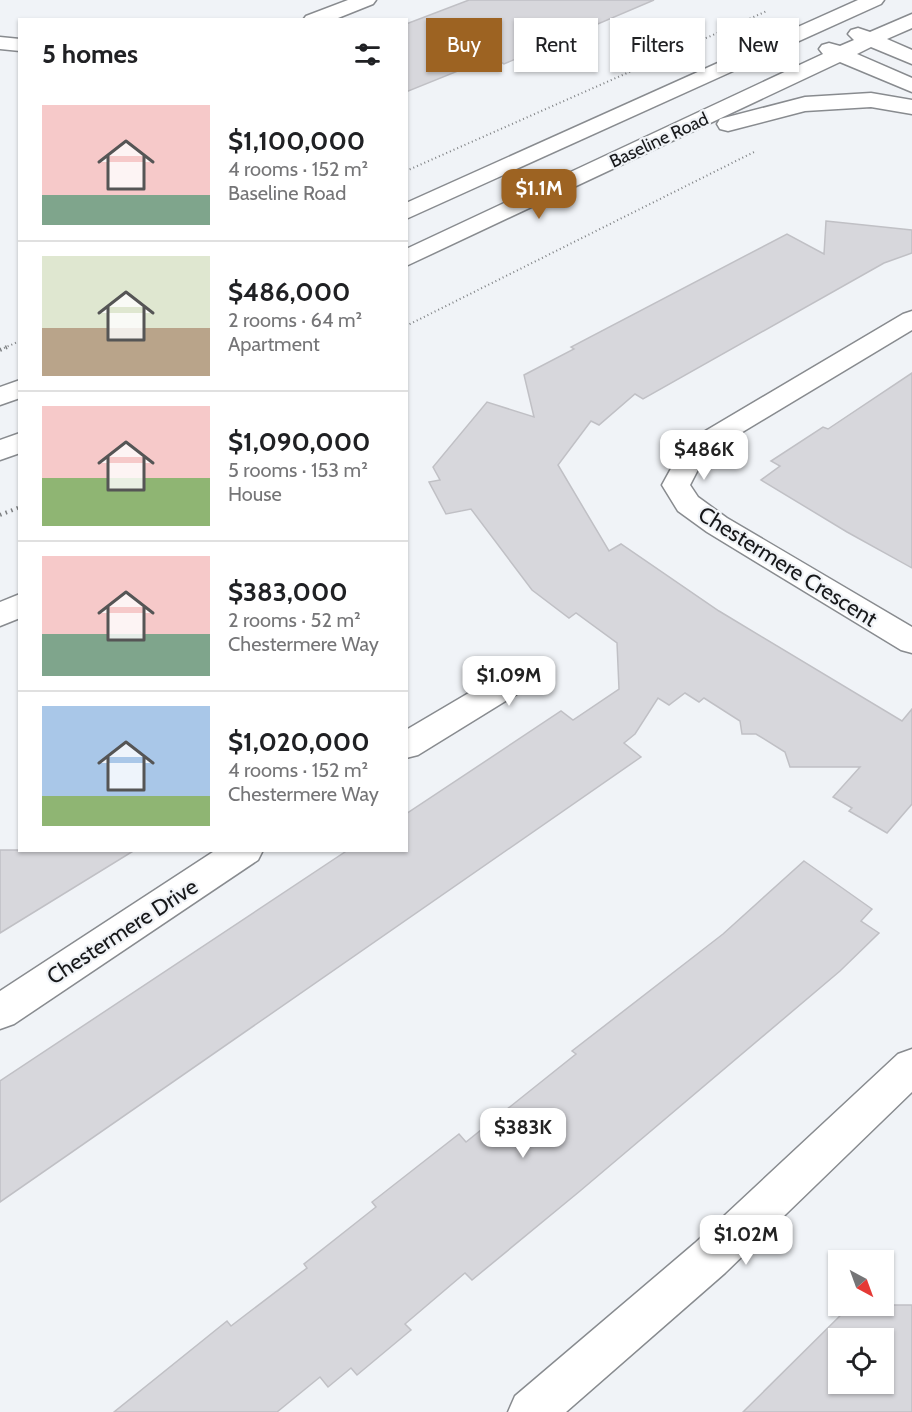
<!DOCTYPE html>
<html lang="en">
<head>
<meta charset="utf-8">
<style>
	:root { --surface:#fff; --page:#f6f6f6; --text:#202124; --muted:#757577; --line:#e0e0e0; --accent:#9d6322 }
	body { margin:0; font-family:Cabin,sans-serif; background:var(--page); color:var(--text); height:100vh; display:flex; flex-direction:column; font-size:22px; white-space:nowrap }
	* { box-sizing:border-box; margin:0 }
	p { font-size:20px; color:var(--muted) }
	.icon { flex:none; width:33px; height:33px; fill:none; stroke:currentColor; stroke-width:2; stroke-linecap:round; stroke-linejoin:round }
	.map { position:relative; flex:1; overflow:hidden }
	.side { position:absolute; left:18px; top:18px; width:390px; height:834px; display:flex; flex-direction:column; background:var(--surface); border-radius:0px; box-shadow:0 2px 4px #0004 }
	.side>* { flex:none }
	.hud { position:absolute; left:426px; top:18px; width:396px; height:54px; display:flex; gap:12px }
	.needle { width:39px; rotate:139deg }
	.tools { position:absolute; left:828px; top:1250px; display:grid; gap:12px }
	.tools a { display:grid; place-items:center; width:66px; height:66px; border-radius:0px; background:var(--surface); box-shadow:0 2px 4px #0004; font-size:30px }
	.price { position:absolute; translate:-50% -51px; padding:0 14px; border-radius:12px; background:#fff; color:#222; font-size:20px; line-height:39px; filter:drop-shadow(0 2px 3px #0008) }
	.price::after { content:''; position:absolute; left:50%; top:36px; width:18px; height:14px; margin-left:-9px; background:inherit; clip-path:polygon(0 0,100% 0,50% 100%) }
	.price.current { background:var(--accent); color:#fff }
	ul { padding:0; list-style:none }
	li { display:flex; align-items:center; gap:18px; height:150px; padding:0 24px }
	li+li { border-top:2px solid var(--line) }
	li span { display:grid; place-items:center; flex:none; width:168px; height:120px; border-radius:0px; color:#555 }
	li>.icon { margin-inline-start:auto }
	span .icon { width:72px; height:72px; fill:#fffc; stroke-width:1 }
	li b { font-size:26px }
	h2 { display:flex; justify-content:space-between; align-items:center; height:72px; padding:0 24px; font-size:26px }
	.pill { padding:0 21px; border-radius:0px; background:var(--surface); box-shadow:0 2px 4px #0004; font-size:21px; line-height:54px }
	.pill.current { background:var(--accent); color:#fff }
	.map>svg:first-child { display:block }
	.building { fill:#d7d7dc; stroke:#c0c0c5; stroke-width:1.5; fill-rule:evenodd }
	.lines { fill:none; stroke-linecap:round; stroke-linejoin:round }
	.street-casing { stroke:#888b8f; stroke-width:3 }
	.secondary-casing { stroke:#888b8f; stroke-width:3 }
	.path-far1 { stroke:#7e8083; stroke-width:2; stroke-dasharray:1 3; stroke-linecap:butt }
	.path { stroke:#7e8083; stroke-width:4; stroke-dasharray:1.5 4.5; stroke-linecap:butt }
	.street { fill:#fff; fill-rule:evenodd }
	.secondary { fill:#fff; fill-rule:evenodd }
	.labels { text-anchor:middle; stroke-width:4.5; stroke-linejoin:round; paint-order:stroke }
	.far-street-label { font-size:18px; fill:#17181a; stroke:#f0f3f7 }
	.street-label { font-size:22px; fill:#17181a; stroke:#f0f3f7 }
</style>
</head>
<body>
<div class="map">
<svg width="912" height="1412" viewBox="0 0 912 1412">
	<rect width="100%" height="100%" fill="#f0f3f7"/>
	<g class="building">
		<polygon points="469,0 654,0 504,64 499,61 487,66 480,62 406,92 406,24"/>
		<polygon points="826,221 912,230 912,253 884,263 643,399 635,394 599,425 591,421 558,465 609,551 621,544 719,611 902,721 912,709 912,804 887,833 849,811 852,808 833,797 860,767 790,767 785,752 756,734 742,734 740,721 704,698 699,702 685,693 669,705 658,698 635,734 624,743 641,757 0,1202 0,1081 348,850 406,850 406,814 561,711 573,720 619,689 617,643 576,613 569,618 532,590 471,509 446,514 429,482 440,480 433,467 487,402 534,417 524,375 574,349 571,347 787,234 824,254"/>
		<polygon points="912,373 912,568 847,532 761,480 780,466 771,461 823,427 828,429"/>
		<polygon points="0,850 135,850 0,933"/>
		<polygon points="804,861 872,909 861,921 879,933 840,971 580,1191 472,1280 465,1273 405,1324 411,1330 357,1375 351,1368 328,1387 320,1377 277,1412 114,1412 227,1321 231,1326 307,1268 304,1264 376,1207 372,1202 459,1134 466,1142 576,1054 572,1051 723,934"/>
		<path d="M 851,1305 L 912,1305 L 912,1412 L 743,1412 ZM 838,1338 L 884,1338 L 884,1383 L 838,1383 Z"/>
	</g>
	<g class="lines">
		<g class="street-casing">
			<g id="street">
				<polygon points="348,0 376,0 373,4 333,20 303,20 306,16"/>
				<polygon points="0,37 20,39 20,51 0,49"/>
				<polygon points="912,311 912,330 706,454 690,485 698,497 727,518 912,627 912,653 901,650 707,532 678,511 662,485 685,443 903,314"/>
				<polygon points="20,594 20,618 0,626 0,602"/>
				<polygon points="517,667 528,671 533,679 528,687 418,755 406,758 406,730 506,671"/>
				<polygon points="216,850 263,850 258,860 14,1024 0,1029 0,991"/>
				<polygon points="912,1049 912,1092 725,1273 566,1412 508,1412 515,1396 695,1243 898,1054"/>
			</g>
		</g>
		<g class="secondary-casing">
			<g id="secondary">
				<polygon points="858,0 884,0 881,4 406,219 406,203"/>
				<polygon points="912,14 912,28 887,39 912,50 912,64 871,47 857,54 912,78 912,92 840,62 406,266 406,249 823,54 819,49 822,45 829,43 840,46 854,40 848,34 851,30 858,28 870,32"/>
				<polygon points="871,93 912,100 912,114 871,107 805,111 728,131 720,129 717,124 720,119 805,97"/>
				<polygon points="20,380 20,398 0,405 0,387"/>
				<polygon points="20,433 20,453 0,460 0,440"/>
			</g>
		</g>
		<g class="path-far1">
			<polyline points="406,171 767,11"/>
			<polyline points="406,326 754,152"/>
			<polyline points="4,348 20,341"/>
		</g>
		<g class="path">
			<polyline points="0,350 7,347"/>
			<polyline points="0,515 20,507"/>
		</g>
		<use href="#street" class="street"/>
		<use href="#secondary" class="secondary"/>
	</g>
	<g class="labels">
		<g class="far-street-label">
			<text transform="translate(659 140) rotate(-25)" y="6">Baseline Road</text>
		</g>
		<g class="street-label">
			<text transform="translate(788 566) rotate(32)" y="8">Chestermere Crescent</text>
			<text transform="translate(122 931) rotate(-33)" y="8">Chestermere Drive</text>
		</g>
	</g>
</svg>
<div class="tools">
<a><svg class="needle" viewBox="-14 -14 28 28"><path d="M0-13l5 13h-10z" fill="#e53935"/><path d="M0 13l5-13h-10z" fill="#757577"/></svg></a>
<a><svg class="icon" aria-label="locate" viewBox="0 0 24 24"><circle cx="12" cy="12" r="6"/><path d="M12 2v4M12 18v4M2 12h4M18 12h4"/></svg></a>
</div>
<b class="price current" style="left:539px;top:220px">$1.1M</b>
<b class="price" style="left:704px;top:481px">$486K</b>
<b class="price" style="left:509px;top:707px">$1.09M</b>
<b class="price" style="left:523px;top:1159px">$383K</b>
<b class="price" style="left:746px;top:1266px">$1.02M</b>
<div class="hud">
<a class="pill current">Buy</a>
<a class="pill">Rent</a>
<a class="pill">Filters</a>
<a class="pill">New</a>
</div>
<section class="side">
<h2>5 homes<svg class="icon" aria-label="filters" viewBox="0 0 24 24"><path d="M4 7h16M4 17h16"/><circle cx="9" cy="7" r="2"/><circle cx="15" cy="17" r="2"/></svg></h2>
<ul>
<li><span style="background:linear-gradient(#f6c9c9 75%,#7fa58c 0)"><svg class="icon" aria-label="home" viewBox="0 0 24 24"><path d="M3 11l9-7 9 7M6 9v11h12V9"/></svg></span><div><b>$1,100,000</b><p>4 rooms · 152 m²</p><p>Baseline Road</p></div></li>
<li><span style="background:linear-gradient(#dfe7d0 60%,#b9a48a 0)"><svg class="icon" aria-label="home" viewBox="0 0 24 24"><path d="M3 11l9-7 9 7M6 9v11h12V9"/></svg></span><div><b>$486,000</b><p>2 rooms · 64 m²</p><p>Apartment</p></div></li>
<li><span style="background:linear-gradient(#f6c9c9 60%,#8fb573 0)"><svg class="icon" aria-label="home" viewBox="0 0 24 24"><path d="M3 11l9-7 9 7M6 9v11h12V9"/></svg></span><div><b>$1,090,000</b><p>5 rooms · 153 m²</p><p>House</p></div></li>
<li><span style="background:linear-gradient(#f6c9c9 65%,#7fa58c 0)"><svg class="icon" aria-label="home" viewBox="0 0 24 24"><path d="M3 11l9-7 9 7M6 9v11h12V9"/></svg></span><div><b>$383,000</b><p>2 rooms · 52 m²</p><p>Chestermere Way</p></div></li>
<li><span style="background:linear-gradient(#a9c7e8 75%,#8fb573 0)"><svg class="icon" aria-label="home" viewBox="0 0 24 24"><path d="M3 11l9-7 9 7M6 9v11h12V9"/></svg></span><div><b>$1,020,000</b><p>4 rooms · 152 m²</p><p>Chestermere Way</p></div></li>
</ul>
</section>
</div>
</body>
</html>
